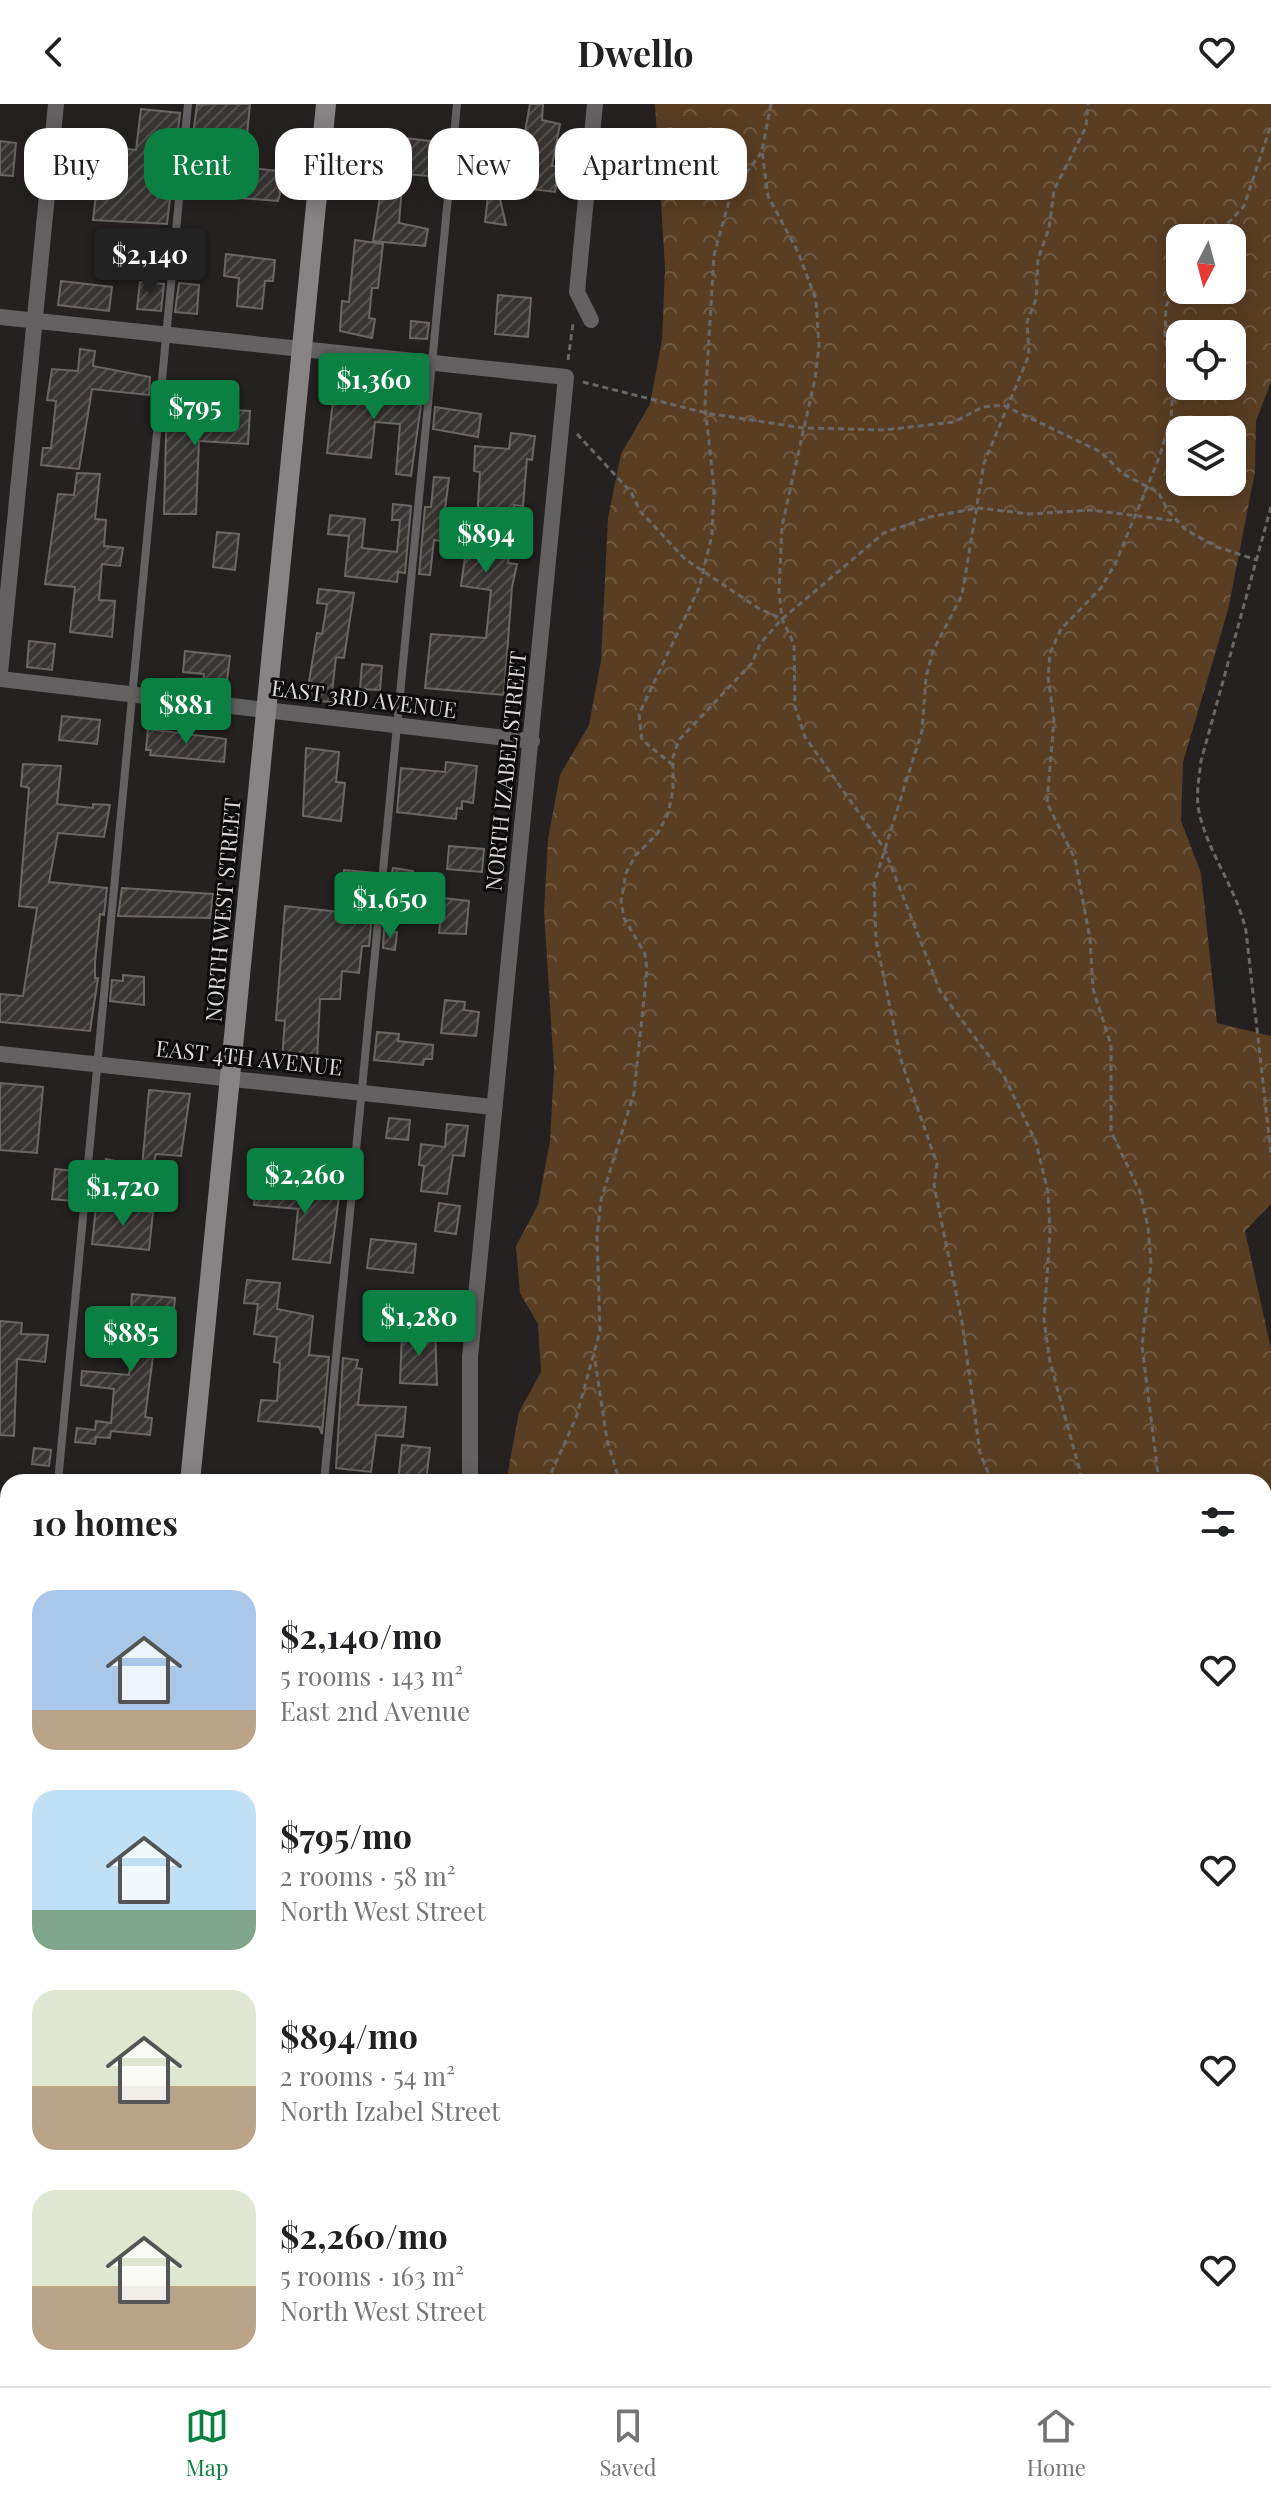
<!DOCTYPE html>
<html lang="en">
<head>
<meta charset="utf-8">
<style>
	:root { --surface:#fff; --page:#f6f6f6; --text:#202124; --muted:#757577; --line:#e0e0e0; --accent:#0b8043 }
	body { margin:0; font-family:"Playfair Display",serif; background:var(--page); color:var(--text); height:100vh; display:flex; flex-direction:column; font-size:30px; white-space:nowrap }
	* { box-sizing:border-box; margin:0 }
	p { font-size:26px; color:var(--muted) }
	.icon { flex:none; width:44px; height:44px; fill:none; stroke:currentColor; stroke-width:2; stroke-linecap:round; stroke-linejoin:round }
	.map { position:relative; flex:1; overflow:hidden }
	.panel { position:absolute; left:0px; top:1370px; width:1272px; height:912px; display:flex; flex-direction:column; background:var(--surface); border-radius:24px 24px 0 0; box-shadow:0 4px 20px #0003 }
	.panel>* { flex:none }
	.guide { position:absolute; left:24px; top:24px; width:800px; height:72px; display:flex; gap:16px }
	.needle { width:52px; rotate:186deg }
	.buttons { position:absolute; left:1166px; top:120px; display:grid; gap:16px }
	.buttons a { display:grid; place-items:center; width:80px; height:80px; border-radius:16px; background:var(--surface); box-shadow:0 4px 20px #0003; font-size:40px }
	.price { position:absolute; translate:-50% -68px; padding:0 18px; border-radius:8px; background:var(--accent); color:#fff; font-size:26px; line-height:52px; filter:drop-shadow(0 2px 4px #0008) }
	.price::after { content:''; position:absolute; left:50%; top:48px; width:24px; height:18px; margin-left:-12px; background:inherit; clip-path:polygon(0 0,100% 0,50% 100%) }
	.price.selected { background:#222; color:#fff }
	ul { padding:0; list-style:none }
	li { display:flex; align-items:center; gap:24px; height:200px; padding:0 32px }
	li span { display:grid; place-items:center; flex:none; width:224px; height:160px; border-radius:24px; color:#555 }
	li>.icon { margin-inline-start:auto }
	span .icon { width:96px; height:96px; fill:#fffc; stroke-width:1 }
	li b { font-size:34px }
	h2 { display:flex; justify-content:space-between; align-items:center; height:96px; padding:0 32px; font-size:34px }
	.tag { padding:0 28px; border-radius:24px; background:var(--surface); box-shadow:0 4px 20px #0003; font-size:28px; line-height:72px }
	.tag.selected { background:var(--accent); color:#fff }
	header { display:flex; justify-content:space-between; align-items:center; height:104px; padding:0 32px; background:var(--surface); font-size:36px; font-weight:700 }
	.tabs { display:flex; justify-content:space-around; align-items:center; height:112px; border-top:2px solid var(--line); background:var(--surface); font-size:22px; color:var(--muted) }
	.tabs a { display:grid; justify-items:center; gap:4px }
	.tabs .selected { color:var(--accent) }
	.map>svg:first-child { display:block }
	.forest { fill:url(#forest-crowns); fill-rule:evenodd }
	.building { fill:url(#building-hatch); stroke:#6b6765; stroke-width:2 }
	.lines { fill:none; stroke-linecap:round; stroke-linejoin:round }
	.path { stroke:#6a6767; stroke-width:3; stroke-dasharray:6 4; stroke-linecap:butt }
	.lane { stroke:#636161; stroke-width:8 }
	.street { stroke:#636161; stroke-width:16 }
	.secondary { stroke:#888485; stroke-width:20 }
	.labels { text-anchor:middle; stroke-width:6; stroke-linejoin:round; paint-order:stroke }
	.street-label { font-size:22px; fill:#dddbda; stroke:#0d0b0b }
</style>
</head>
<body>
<header><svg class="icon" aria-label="back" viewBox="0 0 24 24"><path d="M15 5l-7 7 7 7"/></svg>Dwello<svg class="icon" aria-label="heart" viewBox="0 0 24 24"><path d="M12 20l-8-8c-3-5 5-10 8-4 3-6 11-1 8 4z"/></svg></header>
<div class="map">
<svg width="1271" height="2282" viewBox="0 0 1271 2282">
	<defs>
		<pattern id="forest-crowns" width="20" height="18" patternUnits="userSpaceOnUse" patternTransform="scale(2)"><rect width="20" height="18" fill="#593e23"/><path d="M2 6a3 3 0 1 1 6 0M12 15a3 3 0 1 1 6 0" fill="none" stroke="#705942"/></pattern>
		<pattern id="building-hatch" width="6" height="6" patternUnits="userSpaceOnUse" patternTransform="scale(2)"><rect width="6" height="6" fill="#393533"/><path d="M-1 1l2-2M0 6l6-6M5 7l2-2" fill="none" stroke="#555250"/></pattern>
	</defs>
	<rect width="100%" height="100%" fill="#252121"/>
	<path class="forest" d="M 655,0 L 1271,0 L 1271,278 L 1256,317 L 1255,368 L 1228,506 L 1183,658 L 1181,717 L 1201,769 L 1217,919 L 1271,932 L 1271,1100 L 1245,1127 L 1271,1245 L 1271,2282 L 860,2282 L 859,2274 L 1264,2274 L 1264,1378 L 506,1378 L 519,1308 L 541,1268 L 538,1220 L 520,1189 L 516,1142 L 538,1101 L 550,1037 L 554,965 L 544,807 L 548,735 L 560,671 L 589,621 L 601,557 L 608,414 L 621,350 L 650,300 L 662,236 L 665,164 ZM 1180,134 L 1232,134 L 1232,186 L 1180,186 ZM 1180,230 L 1232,230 L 1232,282 L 1180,282 ZM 1180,326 L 1232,326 L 1232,378 L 1180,378 Z"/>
	<g class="building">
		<polygon points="212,0 250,0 244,63 277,67 280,90 278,97 241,94 242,78 215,74 218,49 191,46 197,1"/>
		<polygon points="530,0 543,0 542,16 560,20 552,62 559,62 555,88 515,83"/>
		<polygon points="141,5 180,9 167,120 93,116 98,73 75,70 78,40 93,41 94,33 109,37 108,43 136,46"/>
		<polygon points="388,32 446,39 443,73 403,70 399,119 428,125 425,142 373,137 380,93 376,93 378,68 361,66 363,49 386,51"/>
		<polygon points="0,37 16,39 13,72 0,71"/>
		<polygon points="490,52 493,64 506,121 485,118 490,74 474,78 468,58"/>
		<polygon points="355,136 383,140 378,184 372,184 369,214 375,215 372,234 340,227 342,197 349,198"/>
		<polygon points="226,150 275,156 273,177 265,177 262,205 237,202 239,174 224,172"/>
		<polygon points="61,177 112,183 109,207 58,201"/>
		<polygon points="140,178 164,180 161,207 137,205"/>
		<polygon points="179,179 199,181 197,210 175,208"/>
		<polygon points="498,191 531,194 528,233 495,230"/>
		<polygon points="411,217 429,219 427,235 410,234"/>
		<polygon points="80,245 95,247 93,262 150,273 149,291 92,285 79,365 41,361 43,344 51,344 56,297 47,296 52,265 78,267"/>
		<polygon points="335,279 419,286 418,300 421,301 411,372 396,370 400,320 375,318 371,354 327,349"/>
		<polygon points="167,294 181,296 180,303 250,307 248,340 199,337 196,410 164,410"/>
		<polygon points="435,303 481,310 478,333 433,325"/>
		<polygon points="511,329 535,332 532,356 527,355 523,402 514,401 508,459 517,460 512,483 504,591 425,584 431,530 486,534 491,486 461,482 470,416 477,416 480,368 474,367 475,342 509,345"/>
		<polygon points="77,369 100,370 95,415 106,416 104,442 123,444 120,462 102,460 99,496 115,497 112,533 70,528 75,483 45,480 58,390 74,391"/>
		<polygon points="434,373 449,374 441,437 434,436 430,471 419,470 425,403 431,403"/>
		<polygon points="393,400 411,402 405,469 398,468 397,478 345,472 349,432 328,430 330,411 365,415 362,444 397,448 400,416 392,416"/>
		<polygon points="217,428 239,430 235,466 213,463"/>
		<polygon points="319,485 354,489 344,554 336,553 331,598 306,596 317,529 322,530 327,500 317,499"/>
		<polygon points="29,537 55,540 52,566 27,563"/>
		<polygon points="185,547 230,552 226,585 203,582 204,570 183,568"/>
		<polygon points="362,560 382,562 380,586 360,585"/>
		<polygon points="62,612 100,616 97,640 59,636"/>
		<polygon points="148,625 226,635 224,658 150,651 151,646 146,646"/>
		<polygon points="306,644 339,648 336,678 345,679 341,717 303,712"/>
		<polygon points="446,658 477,662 473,699 462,697 462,705 457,704 456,715 397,708 401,664 445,668"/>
		<polygon points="23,660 61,662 57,700 93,704 93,700 110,701 104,733 58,729 49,778 107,784 104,811 100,810 95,858 95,874 98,874 90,927 0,918 0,890 23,892 37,804 19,802 29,684 21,682"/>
		<polygon points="449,742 484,745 482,768 447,765"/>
		<polygon points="393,764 413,767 411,787 388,787"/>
		<polygon points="344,766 376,769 369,842 362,842 359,869 342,867 340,895 320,895 317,957 282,954 285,917 276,916 285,802 340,808"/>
		<polygon points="122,784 213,790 210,814 118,812"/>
		<polygon points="443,794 469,797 466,830 439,829"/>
		<polygon points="384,826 397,828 395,846 383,844"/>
		<polygon points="123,871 144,873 144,901 110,897 112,876 123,877"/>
		<polygon points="445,896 465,898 464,906 479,908 476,932 441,929"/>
		<polygon points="377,928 399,930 398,937 433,941 432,955 424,955 423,961 374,956"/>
		<polygon points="0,979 43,983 37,1049 0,1046"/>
		<polygon points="149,986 190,990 181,1052 156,1050 149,1079 103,1070 106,1055 142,1063"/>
		<polygon points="389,1014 410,1016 408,1036 386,1034"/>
		<polygon points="447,1020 468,1022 464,1052 453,1051 447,1090 421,1087 424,1062 419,1061 421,1040 445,1043"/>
		<polygon points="55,1065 75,1067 72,1097 52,1095"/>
		<polygon points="256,1077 340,1086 330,1159 293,1155 298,1105 254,1101"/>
		<polygon points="439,1099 460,1102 456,1130 435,1127"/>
		<polygon points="96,1103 153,1108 149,1146 92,1140"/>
		<polygon points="371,1135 416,1140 413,1169 367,1164"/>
		<polygon points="247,1176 280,1179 277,1205 313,1212 309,1251 329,1253 322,1330 319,1323 258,1317 261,1296 277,1297 280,1259 274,1258 277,1233 254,1230 258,1200 244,1199"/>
		<polygon points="132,1190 175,1194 173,1216 158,1215 145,1313 152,1314 150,1331 111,1327 110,1334 96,1333 95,1340 75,1338 77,1324 95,1326 96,1317 111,1319 114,1285 81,1281 82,1267 129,1271 136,1205 131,1205"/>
		<polygon points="0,1217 22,1219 21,1230 48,1231 45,1258 17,1255 14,1332 0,1331"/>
		<polygon points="422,1222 435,1223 437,1281 400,1279 402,1228 422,1229"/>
		<polygon points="343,1254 358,1256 356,1264 362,1265 358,1301 406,1303 403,1333 376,1331 371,1368 336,1364"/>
		<polygon points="402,1341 430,1344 426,1378 398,1378"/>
		<polygon points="34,1344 51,1346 49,1362 32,1360"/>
	</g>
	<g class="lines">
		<g class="path">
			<polyline points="771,0 762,47 768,92 798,148 816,196 819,242 815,275 782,422 779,487 782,515 794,540 795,603 805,633 884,744 940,887 1004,972 1036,1038 1048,1088 1050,1128 1044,1216 1050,1258 1083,1378"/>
			<polyline points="1214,134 1244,102 1271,21"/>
			<polyline points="568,256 573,220"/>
			<polyline points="583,278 706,309 803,324 884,326 954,318 983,303 1003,301 1101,348 1123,370 1158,388 1169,408 1186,426 1217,443 1257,456"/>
			<polyline points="577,330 631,388 640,407 685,455 758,504 782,515"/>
			<path d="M 1271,403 L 1201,657 C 1199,675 1195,694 1200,712 C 1210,752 1237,786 1246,827 L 1271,1050"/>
			<polyline points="673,661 642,636 639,610 699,484 712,431 714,385 705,301 714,151 731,90 761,49"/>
			<polyline points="595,1257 607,1336 620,1378"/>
			<polyline points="547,1378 576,1314 600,1227 597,1131 601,1096 634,989 647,866 645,850 624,814 621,797 626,769 635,752 657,730 668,710 673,686 673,653 679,636 752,559 760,540 782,515 884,429 929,413 978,404 1030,410 1091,406 1177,417"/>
			<polyline points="992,1378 980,1349 962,1218 934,1081 937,1060 901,956 876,836 874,780 922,627 926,573 933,547 962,491 984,359 1029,251 1027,218 1036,195 1038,155 1049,124 1054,86 1086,23 1088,0"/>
			<polyline points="1159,1378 1142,1242 1151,1160 1148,1123 1140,1088 1111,1027 1111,941 1093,885 1090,835 1075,755 1047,699 1054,616 1048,573 1050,549 1061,525 1101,484 1116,458 1159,354 1171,315 1173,285 1165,232 1166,202 1180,175"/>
			<polyline points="1264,1599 1271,1607"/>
			<polyline points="1264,1658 1271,1665"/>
			<polyline points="1264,1751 1271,1749"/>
			<polyline points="1264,1912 1271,1875"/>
			<polyline points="1264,1968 1271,1979"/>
			<polyline points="1199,2274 1201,2282"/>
			<polyline points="790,2282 793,2274"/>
			<polyline points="1110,2282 1115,2274"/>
		</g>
		<g class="lane">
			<polyline points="58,1378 188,0"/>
			<polyline points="324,1378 457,0"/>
			<polyline points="0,1905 8,1811"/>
		</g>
		<g class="street">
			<polyline points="0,213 566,273 470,1253 470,1378"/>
			<polyline points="591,216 577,188 595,0"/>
			<polyline points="0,569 56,0"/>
			<polyline points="0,575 532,637"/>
			<polyline points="0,950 493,1003"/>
			<polyline points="0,1492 8,1492"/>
			<polyline points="0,2055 8,2056"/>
			<polyline points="399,2282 400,2274"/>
		</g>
		<g class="secondary">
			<polyline points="190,1378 326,0"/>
			<polyline points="135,2282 135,2274"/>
		</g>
	</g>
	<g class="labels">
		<g class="street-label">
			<text transform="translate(364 595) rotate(7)" y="8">EAST 3RD AVENUE</text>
			<text transform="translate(506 667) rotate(-84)" y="8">NORTH IZABEL STREET</text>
			<text transform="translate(223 806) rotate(-85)" y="8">NORTH WEST STREET</text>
			<text transform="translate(249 954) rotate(6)" y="8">EAST 4TH AVENUE</text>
		</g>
	</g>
</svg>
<div class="buttons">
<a><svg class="needle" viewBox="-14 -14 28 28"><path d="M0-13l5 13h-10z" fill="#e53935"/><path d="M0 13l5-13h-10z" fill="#757577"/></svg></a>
<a><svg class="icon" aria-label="locate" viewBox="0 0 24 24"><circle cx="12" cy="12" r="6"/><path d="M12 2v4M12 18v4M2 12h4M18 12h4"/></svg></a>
<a><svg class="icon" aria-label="layers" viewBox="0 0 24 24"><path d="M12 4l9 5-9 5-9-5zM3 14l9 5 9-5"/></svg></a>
</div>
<b class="price selected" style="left:150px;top:192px">$2,140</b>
<b class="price" style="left:374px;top:317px">$1,360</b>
<b class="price" style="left:195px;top:344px">$795</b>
<b class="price" style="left:486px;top:471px">$894</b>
<b class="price" style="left:186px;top:642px">$881</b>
<b class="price" style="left:390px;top:836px">$1,650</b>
<b class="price" style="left:305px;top:1112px">$2,260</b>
<b class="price" style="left:123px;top:1124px">$1,720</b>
<b class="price" style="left:419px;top:1254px">$1,280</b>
<b class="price" style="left:131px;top:1270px">$885</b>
<div class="guide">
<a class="tag">Buy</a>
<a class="tag selected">Rent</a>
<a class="tag">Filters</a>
<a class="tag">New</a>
<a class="tag">Apartment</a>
</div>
<section class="panel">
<h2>10 homes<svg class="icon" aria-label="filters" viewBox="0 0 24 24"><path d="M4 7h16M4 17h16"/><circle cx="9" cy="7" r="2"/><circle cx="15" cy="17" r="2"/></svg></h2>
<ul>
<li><span style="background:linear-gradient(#a9c7e8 75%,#b9a48a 0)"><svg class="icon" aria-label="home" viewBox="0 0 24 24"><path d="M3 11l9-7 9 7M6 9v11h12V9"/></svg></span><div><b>$2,140/mo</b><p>5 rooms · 143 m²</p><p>East 2nd Avenue</p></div><svg class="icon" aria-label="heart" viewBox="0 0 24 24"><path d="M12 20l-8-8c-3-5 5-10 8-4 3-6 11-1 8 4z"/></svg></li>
<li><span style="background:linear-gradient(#bfe0f5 75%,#7fa58c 0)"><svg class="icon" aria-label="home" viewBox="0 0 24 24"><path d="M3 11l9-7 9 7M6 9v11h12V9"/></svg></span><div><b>$795/mo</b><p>2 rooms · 58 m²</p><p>North West Street</p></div><svg class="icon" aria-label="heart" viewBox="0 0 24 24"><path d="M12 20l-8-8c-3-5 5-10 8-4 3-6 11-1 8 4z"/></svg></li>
<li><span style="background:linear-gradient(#dfe7d0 60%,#b9a48a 0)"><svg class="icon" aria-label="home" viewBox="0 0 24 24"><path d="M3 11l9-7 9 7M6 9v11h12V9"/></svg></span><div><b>$894/mo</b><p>2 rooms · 54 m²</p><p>North Izabel Street</p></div><svg class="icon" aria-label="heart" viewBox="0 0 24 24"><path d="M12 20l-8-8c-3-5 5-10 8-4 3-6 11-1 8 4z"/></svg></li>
<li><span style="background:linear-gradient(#dfe7d0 60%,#b9a48a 0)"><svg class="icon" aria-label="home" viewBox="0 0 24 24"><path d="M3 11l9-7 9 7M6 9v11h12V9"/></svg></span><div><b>$2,260/mo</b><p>5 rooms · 163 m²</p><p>North West Street</p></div><svg class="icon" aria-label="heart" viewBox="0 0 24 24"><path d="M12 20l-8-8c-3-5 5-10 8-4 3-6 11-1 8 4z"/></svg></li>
</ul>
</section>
</div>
<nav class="tabs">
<a class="selected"><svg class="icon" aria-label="map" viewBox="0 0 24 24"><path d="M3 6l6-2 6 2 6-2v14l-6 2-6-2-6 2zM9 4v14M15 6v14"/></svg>Map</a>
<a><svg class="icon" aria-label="saved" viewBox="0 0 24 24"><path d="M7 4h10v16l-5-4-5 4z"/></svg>Saved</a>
<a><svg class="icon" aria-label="home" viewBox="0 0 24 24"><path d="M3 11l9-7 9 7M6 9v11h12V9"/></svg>Home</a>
</nav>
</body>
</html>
